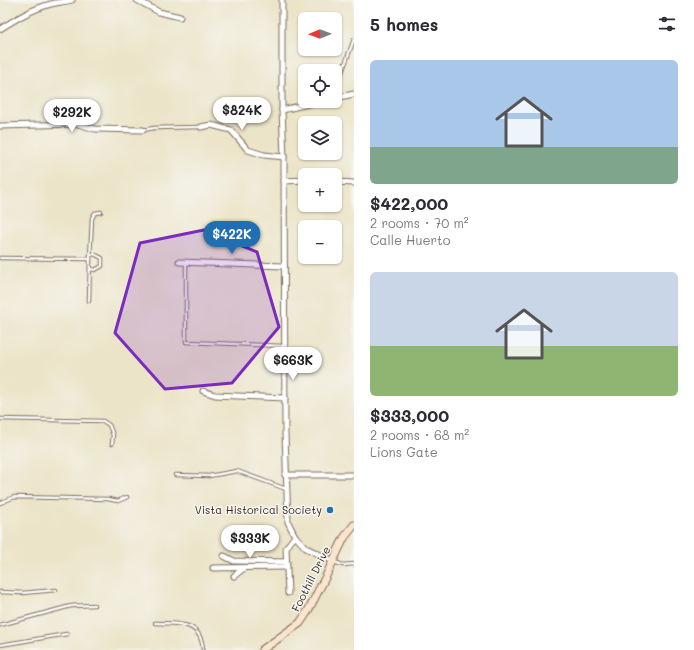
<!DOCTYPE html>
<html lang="en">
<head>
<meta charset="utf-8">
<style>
	:root { --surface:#fff; --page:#f7f7f7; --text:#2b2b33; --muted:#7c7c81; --accent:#1f6fb2 }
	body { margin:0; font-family:Mali,sans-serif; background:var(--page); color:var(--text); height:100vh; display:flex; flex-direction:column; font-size:15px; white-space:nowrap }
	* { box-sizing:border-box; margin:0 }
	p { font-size:13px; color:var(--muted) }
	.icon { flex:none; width:22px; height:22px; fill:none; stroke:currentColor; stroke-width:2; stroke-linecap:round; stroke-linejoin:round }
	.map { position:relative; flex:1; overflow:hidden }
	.drawer { display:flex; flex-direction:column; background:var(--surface); width:340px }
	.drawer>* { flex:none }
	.needle { width:26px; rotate:269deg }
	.buttons { position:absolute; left:298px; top:12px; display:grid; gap:8px }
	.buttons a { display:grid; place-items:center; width:44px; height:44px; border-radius:6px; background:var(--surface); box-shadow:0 1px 3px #0004; font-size:20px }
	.price { position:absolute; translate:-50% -34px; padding:0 9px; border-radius:14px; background:#fff; color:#222; font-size:13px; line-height:26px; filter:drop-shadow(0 1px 2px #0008) }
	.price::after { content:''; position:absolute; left:50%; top:24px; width:12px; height:9px; margin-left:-6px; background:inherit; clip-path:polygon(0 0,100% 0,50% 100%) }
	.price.on { background:var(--accent); color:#fff }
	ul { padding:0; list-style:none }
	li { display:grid; align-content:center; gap:8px; height:212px; padding:0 16px }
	li span { display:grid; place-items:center; height:124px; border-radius:6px; color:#555 }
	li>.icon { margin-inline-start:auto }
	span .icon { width:72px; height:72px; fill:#fffc; stroke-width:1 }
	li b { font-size:17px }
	h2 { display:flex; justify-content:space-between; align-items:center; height:48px; padding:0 16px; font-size:17px }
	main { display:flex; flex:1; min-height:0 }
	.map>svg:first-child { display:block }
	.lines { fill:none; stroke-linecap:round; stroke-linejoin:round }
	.lane-casing { stroke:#796b5a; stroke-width:4.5 }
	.street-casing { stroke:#796b5a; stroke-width:7 }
	.secondary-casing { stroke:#796b5a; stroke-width:9 }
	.lane { stroke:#fff; stroke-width:2.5 }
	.street { stroke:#fff; stroke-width:5 }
	.secondary { stroke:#fce5cf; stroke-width:7 }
	.marked { fill:#7b2cbf; fill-opacity:0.2; stroke:#7b2cbf; stroke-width:3; stroke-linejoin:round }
	.poi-dot { fill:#1f6fb2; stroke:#f6f6f2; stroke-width:1.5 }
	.labels { text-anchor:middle; stroke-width:3; stroke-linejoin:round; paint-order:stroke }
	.poi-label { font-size:11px; fill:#3b2a1e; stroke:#f6f6f2; text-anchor:end }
	.street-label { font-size:11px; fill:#3b2a1e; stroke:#f6f6f2 }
</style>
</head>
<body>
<main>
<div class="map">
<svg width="354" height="650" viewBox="0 0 354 650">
	<rect width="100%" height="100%" fill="#f6f6f2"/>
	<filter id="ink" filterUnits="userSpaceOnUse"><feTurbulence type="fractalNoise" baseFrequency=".025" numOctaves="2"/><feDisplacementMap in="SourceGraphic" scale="8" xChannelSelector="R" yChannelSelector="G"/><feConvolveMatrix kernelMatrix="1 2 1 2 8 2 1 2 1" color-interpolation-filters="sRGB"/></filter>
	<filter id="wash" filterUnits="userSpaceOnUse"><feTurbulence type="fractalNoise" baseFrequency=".012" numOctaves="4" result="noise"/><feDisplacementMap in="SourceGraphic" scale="16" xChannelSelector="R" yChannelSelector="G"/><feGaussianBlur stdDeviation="0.9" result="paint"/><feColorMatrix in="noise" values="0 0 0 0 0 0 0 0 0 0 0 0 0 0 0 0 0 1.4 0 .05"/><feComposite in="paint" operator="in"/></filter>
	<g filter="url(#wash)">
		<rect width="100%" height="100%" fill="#ece4c8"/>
	</g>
	<g filter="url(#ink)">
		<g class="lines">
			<g class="lane-casing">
				<g id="lane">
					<polyline points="335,92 354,39"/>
					<polyline points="143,130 154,128 200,127"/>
					<polyline points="0,258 90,259 92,218 95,213 101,212"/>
					<polyline points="186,263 186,342 284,346"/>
					<polyline points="90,269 95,270 102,266 102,258 94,254 90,255"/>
					<polyline points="89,301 90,259"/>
					<polyline points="0,419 103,421 109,425 113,435 112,444"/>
					<polyline points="175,475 209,476 237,471 286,489"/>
					<polyline points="0,503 14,497 108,499 118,501 127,497"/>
					<polyline points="334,562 343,565 354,564"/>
					<polyline points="0,592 22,593 56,590"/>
					<path d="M 155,623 C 178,624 201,620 203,650"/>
					<polyline points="0,625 71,606 94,605"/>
					<polyline points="0,645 67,634"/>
				</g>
			</g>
			<g class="street-casing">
				<g id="street">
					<polyline points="137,0 159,12 180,17"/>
					<polyline points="282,0 282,110 284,157 285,434 288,522 295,536 306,548 333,561"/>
					<path d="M 0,29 C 16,19 32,9 51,4 C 58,2 65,2 72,0"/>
					<polyline points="335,98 354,94"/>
					<polyline points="282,110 322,101"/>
					<polyline points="0,126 78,124 95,129 143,130"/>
					<polyline points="201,127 211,125 231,130 248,150 264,155 284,157"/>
					<polyline points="284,181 305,180"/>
					<polyline points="335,182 354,183"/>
					<polyline points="179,262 284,266"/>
					<polyline points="203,391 215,395 285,398"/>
					<polyline points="285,475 354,475"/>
					<polyline points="224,556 234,561 287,562"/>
					<polyline points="213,568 287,567"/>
					<polyline points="234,576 244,568"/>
					<polyline points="288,593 286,548 295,536"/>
				</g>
			</g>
			<g class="secondary-casing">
				<polyline id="secondary" points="262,650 300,623 308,611 327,574 344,538 354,525"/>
			</g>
			<use href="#lane" class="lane"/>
			<use href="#street" class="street"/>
			<use href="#secondary" class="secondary"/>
		</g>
	</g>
	<path class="marked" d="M 204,230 L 257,252 L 279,327 L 232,383 L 165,389 L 115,333 L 140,243 Z"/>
	<circle class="poi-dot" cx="330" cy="510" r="4"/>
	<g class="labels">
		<g class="poi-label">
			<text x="322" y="514">Vista Historical Society</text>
		</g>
		<g class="street-label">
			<text transform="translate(311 579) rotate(-63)" y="4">Foothill Drive</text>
		</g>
	</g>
</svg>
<div class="buttons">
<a><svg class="needle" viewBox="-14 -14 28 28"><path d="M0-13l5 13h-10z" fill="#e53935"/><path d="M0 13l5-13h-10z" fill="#7c7c81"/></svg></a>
<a><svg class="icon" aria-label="locate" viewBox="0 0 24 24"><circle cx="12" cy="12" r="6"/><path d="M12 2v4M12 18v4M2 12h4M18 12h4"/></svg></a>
<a><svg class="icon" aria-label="layers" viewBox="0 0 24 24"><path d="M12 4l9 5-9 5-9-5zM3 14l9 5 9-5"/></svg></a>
<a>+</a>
<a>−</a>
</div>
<b class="price" style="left:242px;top:131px">$824K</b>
<b class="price" style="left:72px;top:133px">$292K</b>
<b class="price on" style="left:232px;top:255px">$422K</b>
<b class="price" style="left:293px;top:381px">$663K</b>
<b class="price" style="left:250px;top:559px">$333K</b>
</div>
<section class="drawer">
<h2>5 homes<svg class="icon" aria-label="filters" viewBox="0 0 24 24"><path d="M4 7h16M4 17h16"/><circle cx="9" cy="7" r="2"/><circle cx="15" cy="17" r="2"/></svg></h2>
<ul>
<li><span style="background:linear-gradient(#a9c7e8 70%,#7fa58c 0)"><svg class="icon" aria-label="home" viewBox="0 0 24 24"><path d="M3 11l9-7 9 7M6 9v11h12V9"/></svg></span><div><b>$422,000</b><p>2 rooms · 70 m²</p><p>Calle Huerto</p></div></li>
<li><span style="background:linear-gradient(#c9d6e8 60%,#8fb573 0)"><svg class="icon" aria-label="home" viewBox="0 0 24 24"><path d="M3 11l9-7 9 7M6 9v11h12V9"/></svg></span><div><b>$333,000</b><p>2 rooms · 68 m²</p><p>Lions Gate</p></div></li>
</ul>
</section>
</main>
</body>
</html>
